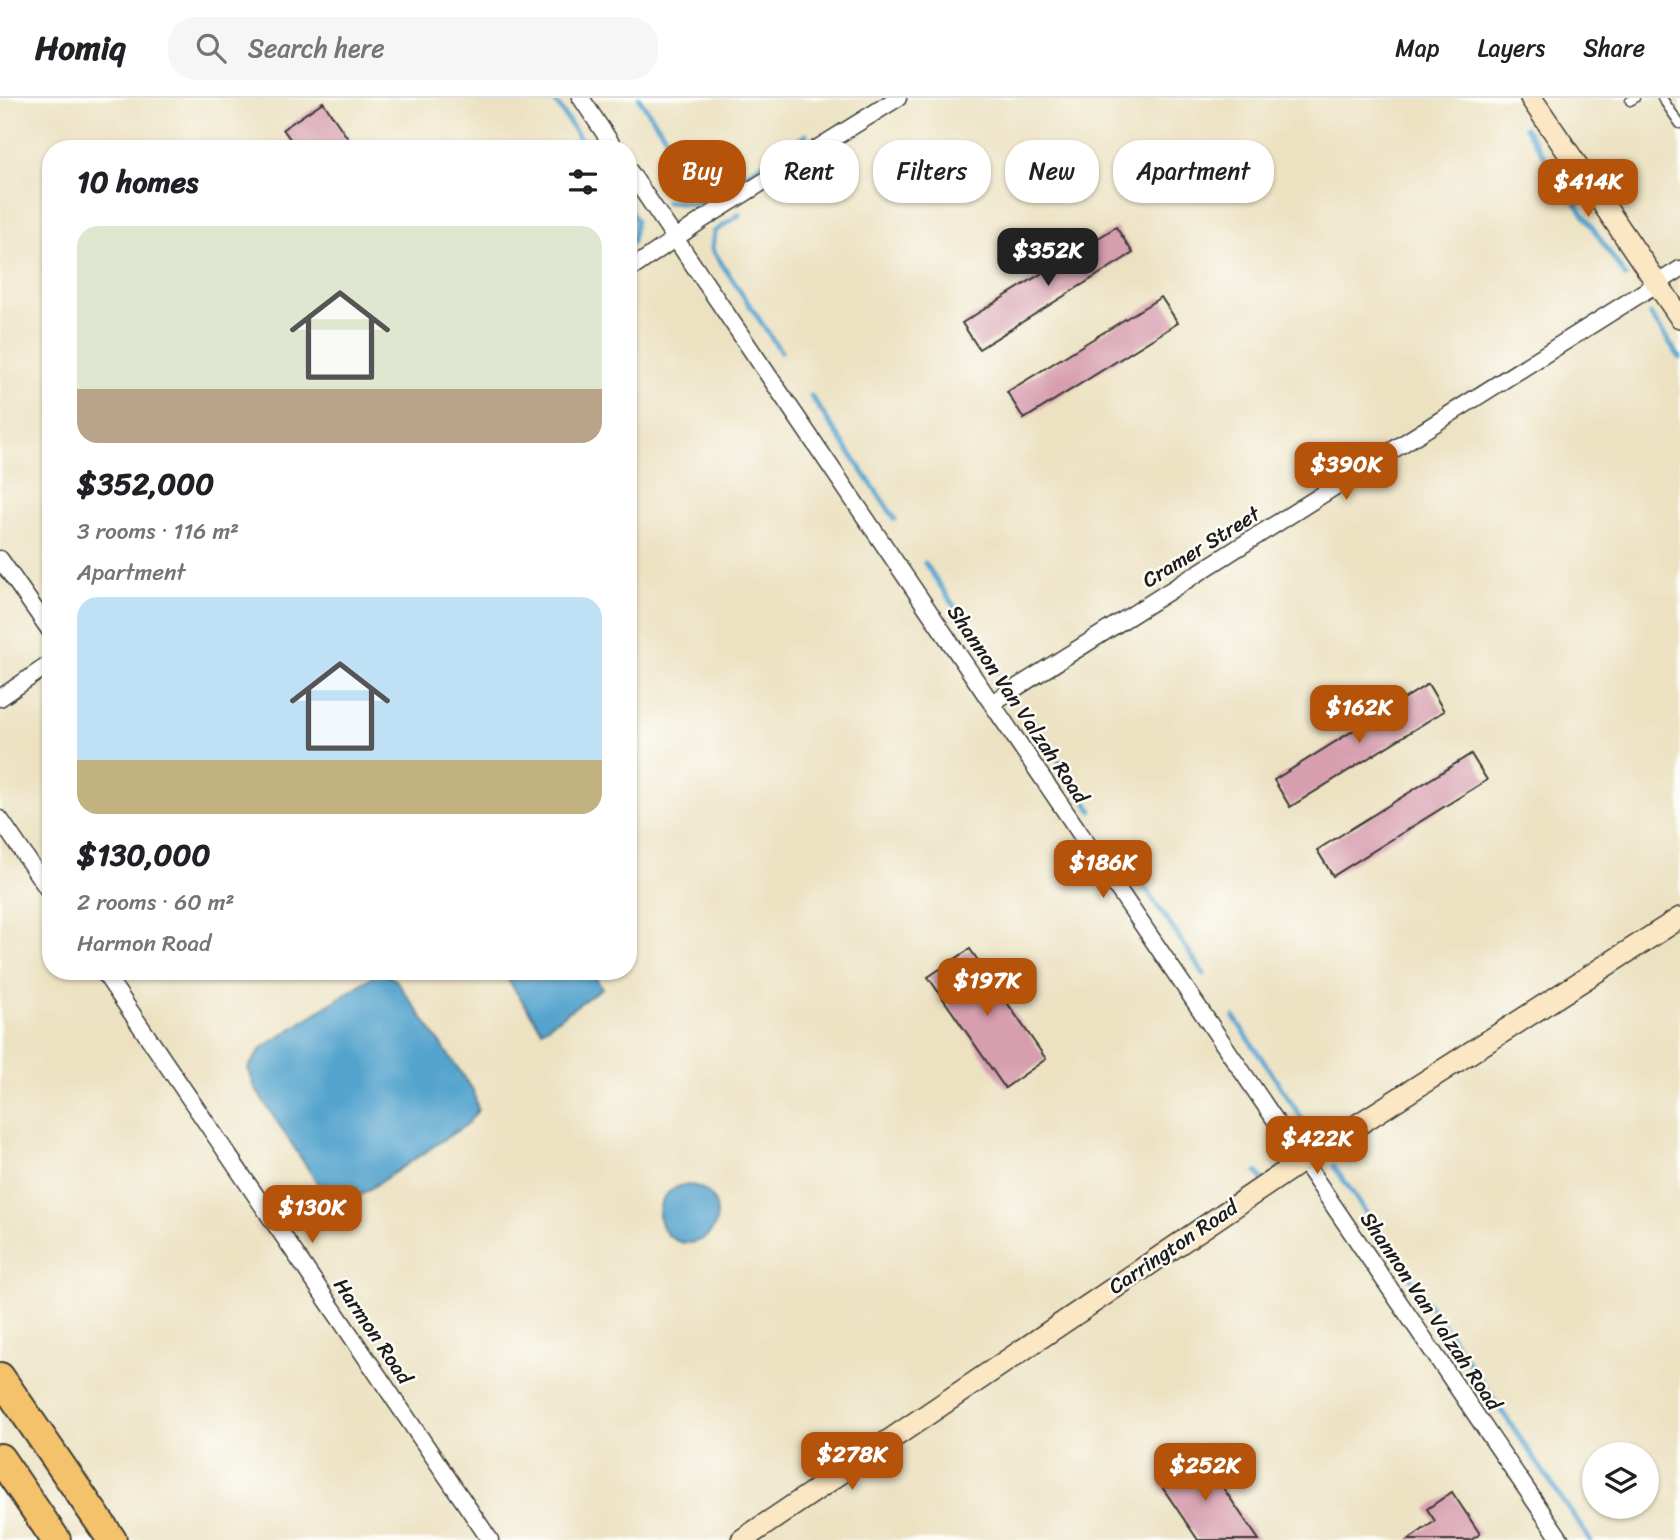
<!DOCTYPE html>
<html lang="en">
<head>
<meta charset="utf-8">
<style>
	:root { --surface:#fff; --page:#f6f6f6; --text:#202124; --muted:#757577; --line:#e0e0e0; --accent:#b45309 }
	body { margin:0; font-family:Sriracha,sans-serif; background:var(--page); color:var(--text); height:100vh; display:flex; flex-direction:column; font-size:26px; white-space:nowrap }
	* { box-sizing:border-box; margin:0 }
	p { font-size:23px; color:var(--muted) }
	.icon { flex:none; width:38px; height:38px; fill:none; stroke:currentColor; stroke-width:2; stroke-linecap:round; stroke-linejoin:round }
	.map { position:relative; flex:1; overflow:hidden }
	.sheet { position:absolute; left:42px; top:42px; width:595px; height:840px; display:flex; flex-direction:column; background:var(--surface); border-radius:28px; box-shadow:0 2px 5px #0004 }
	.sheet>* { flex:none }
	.hud { position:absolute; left:658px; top:42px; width:665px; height:63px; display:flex; gap:14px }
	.controls { position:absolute; left:1582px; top:1344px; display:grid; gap:14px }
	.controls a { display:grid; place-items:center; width:77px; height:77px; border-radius:50%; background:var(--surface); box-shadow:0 2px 5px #0004; font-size:35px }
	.price { position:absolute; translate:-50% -60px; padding:0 16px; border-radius:14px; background:var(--accent); color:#fff; font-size:23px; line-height:46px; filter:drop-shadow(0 2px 4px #0008) }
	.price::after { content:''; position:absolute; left:50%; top:42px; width:21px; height:16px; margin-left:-10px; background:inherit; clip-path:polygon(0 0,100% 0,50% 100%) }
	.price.active { background:#222; color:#fff }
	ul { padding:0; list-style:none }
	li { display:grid; align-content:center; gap:14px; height:371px; padding:0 35px }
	li span { display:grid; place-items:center; height:217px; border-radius:21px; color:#555 }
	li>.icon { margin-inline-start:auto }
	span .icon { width:126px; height:126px; fill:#fffc; stroke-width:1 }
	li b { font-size:30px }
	h2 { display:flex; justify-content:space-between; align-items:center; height:84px; padding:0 35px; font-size:30px }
	.tag { padding:0 24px; border-radius:28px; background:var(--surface); box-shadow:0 2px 5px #0004; font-size:24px; line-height:63px }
	.tag.active { background:var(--accent); color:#fff }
	header { display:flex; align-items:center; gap:42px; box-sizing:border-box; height:98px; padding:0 35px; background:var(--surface); border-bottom:2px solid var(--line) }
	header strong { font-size:33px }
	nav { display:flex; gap:38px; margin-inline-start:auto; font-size:24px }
	.search { width:490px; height:63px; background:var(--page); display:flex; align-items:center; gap:18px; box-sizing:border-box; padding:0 24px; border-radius:28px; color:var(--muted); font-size:26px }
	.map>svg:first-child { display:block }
	.water { fill:#52a3cd; stroke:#376074; stroke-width:2 }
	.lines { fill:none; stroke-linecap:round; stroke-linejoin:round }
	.stream { stroke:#52a3cd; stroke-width:5 }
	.building { fill:#d79eaf }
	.lane-casing { stroke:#3b3a35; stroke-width:11 }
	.street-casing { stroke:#3b3a35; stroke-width:19 }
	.secondary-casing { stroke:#3b3a35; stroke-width:24 }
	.highway-casing { stroke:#3b3a35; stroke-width:32 }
	.lane { stroke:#fff; stroke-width:8 }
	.street { stroke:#fff; stroke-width:16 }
	.secondary { stroke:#fbe7c3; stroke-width:21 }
	.highway { stroke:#f4c26a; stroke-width:28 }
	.labels { text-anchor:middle; stroke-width:5; stroke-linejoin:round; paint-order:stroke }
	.street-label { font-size:21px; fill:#1c1c1c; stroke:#fdfcf7 }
</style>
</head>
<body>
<header>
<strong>Homiq</strong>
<div class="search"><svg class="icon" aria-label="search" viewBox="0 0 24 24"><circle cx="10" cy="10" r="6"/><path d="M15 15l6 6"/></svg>Search here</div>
<nav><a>Map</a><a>Layers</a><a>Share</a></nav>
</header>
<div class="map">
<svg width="1680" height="1442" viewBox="0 0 1680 1442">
	<rect width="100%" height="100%" fill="#fdfcf7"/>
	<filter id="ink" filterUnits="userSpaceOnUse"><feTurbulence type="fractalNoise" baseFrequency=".0143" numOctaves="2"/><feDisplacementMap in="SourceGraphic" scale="14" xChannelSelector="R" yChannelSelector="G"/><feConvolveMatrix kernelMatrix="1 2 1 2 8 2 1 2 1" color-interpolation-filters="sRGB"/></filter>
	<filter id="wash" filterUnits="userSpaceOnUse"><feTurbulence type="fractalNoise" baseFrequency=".00686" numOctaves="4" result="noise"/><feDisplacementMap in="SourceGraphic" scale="28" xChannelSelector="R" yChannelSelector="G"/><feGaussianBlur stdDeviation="1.57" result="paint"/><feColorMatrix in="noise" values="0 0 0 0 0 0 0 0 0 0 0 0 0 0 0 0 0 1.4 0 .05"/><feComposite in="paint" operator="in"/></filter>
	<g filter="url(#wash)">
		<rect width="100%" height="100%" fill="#ece2c2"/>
		<g class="water">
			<polygon points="381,873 396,882 473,992 478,1012 467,1026 356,1100 341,1105 322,1092 255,990 248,970 262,950"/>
			<polygon points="502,873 591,873 602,890 542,932"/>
			<circle cx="688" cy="1116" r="29"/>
		</g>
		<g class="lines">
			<g class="stream">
				<polyline points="553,0 587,51"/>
				<polyline points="639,0 685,67"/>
				<polyline points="1525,30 1626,179"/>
				<polyline points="666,104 696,106 706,102 806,37"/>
				<polyline points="628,111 636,122 632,144 628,147"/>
				<polyline points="739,117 714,134 712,151 781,254"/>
				<polyline points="1650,216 1680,260"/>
				<polyline points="811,298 895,421"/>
				<polyline points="925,465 998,573"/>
				<polyline points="1024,610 1092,713"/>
				<polyline points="1122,756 1204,876"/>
				<polyline points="1234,919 1309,1031"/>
				<polyline points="1334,1068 1590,1442"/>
				<polyline points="1257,1074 1264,1084"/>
			</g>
		</g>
		<g id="blocks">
			<g class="building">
				<polygon points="323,4 355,51 297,51 283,31"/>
				<polygon points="1116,129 1133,155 979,251 962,225"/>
				<polygon points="1161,199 1178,225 1024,321 1007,294"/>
				<polygon points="1428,586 1444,613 1290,709 1274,682"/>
				<polygon points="1471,656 1487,682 1333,778 1317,752"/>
				<polygon points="970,851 1046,961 1005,990 928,879"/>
				<polygon points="1199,1355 1259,1442 1198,1442 1158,1383"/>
				<polygon points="1452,1394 1480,1436 1471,1442 1408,1442 1435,1423 1427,1411"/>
			</g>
		</g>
	</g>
	<g filter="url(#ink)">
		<use href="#blocks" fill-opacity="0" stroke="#3b3a35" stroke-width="2"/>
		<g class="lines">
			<g class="lane-casing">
				<g id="lane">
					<polyline points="1662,0 1680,26"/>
					<polyline points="1630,3 1635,0"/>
				</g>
			</g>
			<g class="street-casing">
				<g id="street">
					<polyline points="581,0 615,51"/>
					<polyline points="628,71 1561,1442"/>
					<polyline points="628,173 702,122 898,0"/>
					<polyline points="0,461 51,534"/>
					<polyline points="0,600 51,565"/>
					<polyline points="992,605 1680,171"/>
					<polyline points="0,721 51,796"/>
					<polyline points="103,873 490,1442"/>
				</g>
			</g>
			<g class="secondary-casing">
				<g id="secondary">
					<polyline points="1531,0 1680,219"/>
					<polyline points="742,1442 1303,1062 1680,820"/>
				</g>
			</g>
			<g class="highway-casing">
				<g id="highway">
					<polyline points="0,1279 112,1442"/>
					<polyline points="0,1360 56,1442"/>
				</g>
			</g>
			<use href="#lane" class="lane"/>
			<use href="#street" class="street"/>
			<use href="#secondary" class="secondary"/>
			<use href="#highway" class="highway"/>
		</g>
	</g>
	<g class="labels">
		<g class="street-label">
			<text transform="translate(1201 449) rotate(-32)" y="7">Cramer Street</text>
			<text transform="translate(1018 606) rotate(56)" y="7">Shannon Van Valzah Road</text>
			<text transform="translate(1173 1149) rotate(-34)" y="7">Carrington Road</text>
			<text transform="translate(1431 1213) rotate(56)" y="7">Shannon Van Valzah Road</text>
			<text transform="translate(373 1233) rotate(56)" y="7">Harmon Road</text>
		</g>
	</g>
</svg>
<div class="controls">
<a><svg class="icon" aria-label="layers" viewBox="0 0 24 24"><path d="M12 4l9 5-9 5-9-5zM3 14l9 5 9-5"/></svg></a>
</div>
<b class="price" style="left:1588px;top:121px">$414K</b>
<b class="price active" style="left:1048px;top:190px">$352K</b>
<b class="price" style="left:1346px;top:404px">$390K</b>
<b class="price" style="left:1359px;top:647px">$162K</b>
<b class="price" style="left:1103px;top:802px">$186K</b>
<b class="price" style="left:987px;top:920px">$197K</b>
<b class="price" style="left:1317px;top:1078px">$422K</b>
<b class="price" style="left:312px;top:1147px">$130K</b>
<b class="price" style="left:852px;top:1394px">$278K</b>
<b class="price" style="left:1205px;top:1405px">$252K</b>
<div class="hud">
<a class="tag active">Buy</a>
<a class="tag">Rent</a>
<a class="tag">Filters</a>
<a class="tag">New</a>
<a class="tag">Apartment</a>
</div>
<section class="sheet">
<h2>10 homes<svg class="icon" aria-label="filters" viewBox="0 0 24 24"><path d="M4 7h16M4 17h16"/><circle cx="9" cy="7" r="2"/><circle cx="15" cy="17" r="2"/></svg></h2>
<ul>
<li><span style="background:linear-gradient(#dfe7d0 75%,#b9a48a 0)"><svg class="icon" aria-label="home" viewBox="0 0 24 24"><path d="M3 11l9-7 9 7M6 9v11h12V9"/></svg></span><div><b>$352,000</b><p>3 rooms · 116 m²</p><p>Apartment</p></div></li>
<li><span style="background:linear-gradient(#bfe0f5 75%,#c2b280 0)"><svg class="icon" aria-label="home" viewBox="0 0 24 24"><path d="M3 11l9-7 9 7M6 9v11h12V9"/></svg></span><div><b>$130,000</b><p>2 rooms · 60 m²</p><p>Harmon Road</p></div></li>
</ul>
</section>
</div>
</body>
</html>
